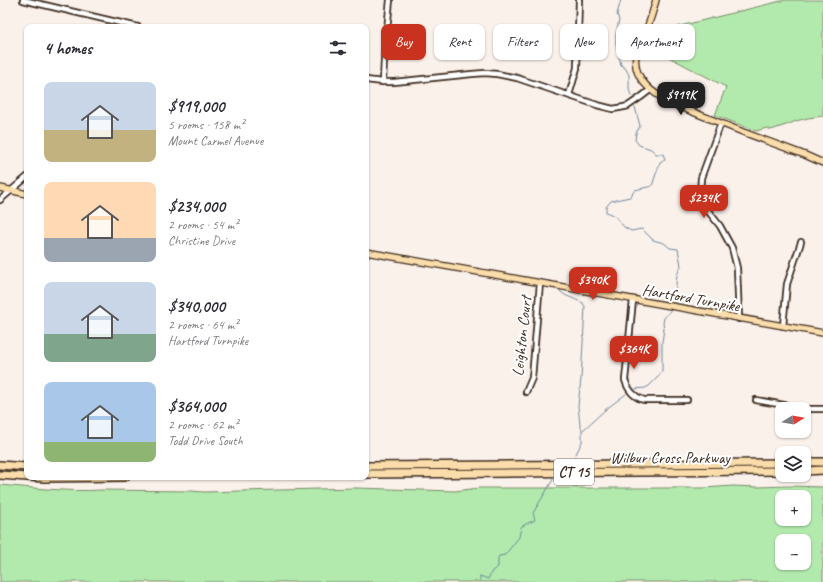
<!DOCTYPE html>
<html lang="en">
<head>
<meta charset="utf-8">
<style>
	:root { --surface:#fff; --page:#f7f7f7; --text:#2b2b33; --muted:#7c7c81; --accent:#c8321e }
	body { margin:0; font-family:Caveat,sans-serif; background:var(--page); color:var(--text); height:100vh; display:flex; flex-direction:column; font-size:15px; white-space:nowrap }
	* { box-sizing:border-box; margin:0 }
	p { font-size:13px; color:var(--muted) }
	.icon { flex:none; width:22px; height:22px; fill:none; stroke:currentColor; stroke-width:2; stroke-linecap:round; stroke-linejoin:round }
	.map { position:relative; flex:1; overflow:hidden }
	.drawer { position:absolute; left:24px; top:24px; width:345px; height:456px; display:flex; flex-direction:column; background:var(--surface); border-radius:8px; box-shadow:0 1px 3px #0004 }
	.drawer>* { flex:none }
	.top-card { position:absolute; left:381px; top:24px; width:380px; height:36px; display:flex; gap:8px }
	.needle { width:26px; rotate:79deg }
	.buttons { position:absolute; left:775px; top:402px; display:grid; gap:8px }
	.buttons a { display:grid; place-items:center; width:36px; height:36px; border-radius:8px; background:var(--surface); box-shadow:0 1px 3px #0004; font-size:20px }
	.price { position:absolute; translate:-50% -34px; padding:0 9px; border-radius:8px; background:var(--accent); color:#fff; font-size:13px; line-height:26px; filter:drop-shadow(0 1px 2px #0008) }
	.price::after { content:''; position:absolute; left:50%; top:24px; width:12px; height:9px; margin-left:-6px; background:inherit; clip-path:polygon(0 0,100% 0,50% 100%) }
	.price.on { background:#222; color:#fff }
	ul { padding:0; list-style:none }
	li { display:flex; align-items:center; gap:12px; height:100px; padding:0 20px }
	li span { display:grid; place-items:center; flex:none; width:112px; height:80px; border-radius:8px; color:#555 }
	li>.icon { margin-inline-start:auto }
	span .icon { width:48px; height:48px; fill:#fffc; stroke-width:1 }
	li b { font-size:17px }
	h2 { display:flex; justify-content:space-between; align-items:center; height:48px; padding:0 20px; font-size:17px }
	.pill { padding:0 14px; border-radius:8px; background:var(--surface); box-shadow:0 1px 3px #0004; font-size:14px; line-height:36px }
	.pill.on { background:var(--accent); color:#fff }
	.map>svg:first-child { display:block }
	.green { fill:#b2eaad; stroke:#768a66; fill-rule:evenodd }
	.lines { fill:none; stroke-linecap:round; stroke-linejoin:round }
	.stream { stroke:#6d899b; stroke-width:1 }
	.minor-casing { stroke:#3b2a1e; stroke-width:8 }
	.major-casing { stroke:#3b2a1e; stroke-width:8 }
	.highway-casing { stroke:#3b2a1e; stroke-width:10 }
	.minor { stroke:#fff; stroke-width:4.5 }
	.major { stroke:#fbddab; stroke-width:5.5 }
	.highway { stroke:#fbddab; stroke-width:7 }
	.labels { text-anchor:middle; stroke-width:4; stroke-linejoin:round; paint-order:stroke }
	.shield { fill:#fff; stroke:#766a62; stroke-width:1 }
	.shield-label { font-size:15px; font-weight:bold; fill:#3b2a1e }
	.street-label { font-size:16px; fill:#3b2a1e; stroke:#fff }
</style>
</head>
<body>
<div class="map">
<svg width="823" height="582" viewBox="0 0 823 582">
	<rect width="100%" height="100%" fill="#fbf1eb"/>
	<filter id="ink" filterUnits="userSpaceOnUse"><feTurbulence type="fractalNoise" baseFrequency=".025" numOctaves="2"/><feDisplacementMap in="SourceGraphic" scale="8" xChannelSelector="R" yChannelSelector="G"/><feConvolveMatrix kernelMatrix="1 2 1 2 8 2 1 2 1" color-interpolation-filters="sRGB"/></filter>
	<g filter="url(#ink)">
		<g class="green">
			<polygon points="785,0 823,0 823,116 808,118 796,121 789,124 771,130 767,128 756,131 715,115 726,87 665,55 676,27"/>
			<path d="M 0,485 C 34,488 68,492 102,490 L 191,491 L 204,492 L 356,488 L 455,491 L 479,488 L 704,488 L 733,486 L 758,487 L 787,486 L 823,487 L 823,582 L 0,582 ZM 782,497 L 804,497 L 804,519 L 782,519 ZM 782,541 L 804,541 L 804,563 L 782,563 Z"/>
		</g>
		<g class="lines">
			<g class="stream">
				<polyline points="621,0 617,14 619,20 616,34 616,44 621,65 626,69 629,75 629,89 631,96"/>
				<polyline points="635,107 640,126 636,133 635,140 639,145 651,149 656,154 663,154 665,159 660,162 652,186 635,190 630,197 611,201 606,207 606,212 615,216 624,227 631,231 642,229 653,240 664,243 670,248 678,249 681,266 677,275 674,303"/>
				<polyline points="560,291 562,293 565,295 583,303 585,307 581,379 578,406 580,425 582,430 582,442 575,456"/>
				<polyline points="635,389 645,388 649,386 659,376 662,371 662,342 664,329 663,323 664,318 670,311"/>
				<polyline points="583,430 605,410 626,394"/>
				<polyline points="480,582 480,576 488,579 492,571 498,567 498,558 499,556 505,555 519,537 521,527 526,524 535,520 533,513 554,478"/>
			</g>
			<g class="minor-casing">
				<g id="minor">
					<polyline points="23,0 138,27"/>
					<polyline points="366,80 383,82 394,82 472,74 485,73 497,74 517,78 597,105 613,109 624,107 628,106 641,97 650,90"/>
					<polyline points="383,82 384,60 390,0"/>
					<polyline points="569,95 577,68 579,0"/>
					<polyline points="721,123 701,178 700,192 705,207 720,226 732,248 737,268 739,319"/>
					<polyline points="0,200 27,177"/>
					<path d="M 633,300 L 625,380 C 628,390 633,397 644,400 L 687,400"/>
					<polyline points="783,326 787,284 801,242"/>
					<polyline points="526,392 532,378 540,283"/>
					<polyline points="756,400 806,409 823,409"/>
				</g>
			</g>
			<g class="major-casing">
				<g id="major">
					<path d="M 656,0 C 653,10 651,20 646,30 C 643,38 638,46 636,56 C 632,79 655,95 673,104 L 743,132 L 805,155 L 823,163"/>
					<polyline points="0,188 27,194"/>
					<polyline points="366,252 823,333"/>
				</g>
			</g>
			<g class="highway-casing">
				<g id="highway">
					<polyline points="804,462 823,462"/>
					<polyline points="0,465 27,467"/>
					<polyline points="366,466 782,463"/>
					<polyline points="804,471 823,470"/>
					<polyline points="366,474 782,471"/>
					<polyline points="0,475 27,477"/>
					<polyline points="29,477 44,478 125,477"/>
				</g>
			</g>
			<use href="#minor" class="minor"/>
			<use href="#major" class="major"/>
			<use href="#highway" class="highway"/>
		</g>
	</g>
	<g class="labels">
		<rect class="shield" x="554" y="459" width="40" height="26" rx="3"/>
		<g class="shield-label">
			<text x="574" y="477">CT 15</text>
		</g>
		<g class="street-label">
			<text transform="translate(691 297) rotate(10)" y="6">Hartford Turnpike</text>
			<text transform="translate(521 336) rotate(-84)" y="6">Leighton Court</text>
			<text x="670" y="463">Wilbur Cross Parkway</text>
		</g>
	</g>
</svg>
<div class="buttons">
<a><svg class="needle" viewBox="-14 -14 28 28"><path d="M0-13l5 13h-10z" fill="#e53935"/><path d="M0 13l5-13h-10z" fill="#7c7c81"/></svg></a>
<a><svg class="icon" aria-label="layers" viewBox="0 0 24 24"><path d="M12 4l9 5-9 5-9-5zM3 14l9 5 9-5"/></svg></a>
<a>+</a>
<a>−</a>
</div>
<b class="price on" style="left:681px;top:116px">$919K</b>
<b class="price" style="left:704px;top:219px">$234K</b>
<b class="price" style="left:593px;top:301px">$340K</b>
<b class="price" style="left:634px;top:370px">$364K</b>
<div class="top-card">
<a class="pill on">Buy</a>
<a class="pill">Rent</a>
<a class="pill">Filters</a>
<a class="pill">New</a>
<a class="pill">Apartment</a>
</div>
<section class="drawer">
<h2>4 homes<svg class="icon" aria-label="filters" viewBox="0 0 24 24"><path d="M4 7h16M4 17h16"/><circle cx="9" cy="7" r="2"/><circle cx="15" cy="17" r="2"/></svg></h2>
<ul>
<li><span style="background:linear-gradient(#c9d6e8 60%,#c2b280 0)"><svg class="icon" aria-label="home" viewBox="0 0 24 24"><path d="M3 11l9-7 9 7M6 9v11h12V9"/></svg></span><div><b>$919,000</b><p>5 rooms · 158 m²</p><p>Mount Carmel Avenue</p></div></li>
<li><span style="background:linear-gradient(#ffd9b3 70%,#9aa5b1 0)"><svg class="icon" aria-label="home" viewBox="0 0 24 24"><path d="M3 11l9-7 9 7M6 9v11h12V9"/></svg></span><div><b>$234,000</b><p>2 rooms · 54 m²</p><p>Christine Drive</p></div></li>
<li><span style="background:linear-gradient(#c9d6e8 65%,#7fa58c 0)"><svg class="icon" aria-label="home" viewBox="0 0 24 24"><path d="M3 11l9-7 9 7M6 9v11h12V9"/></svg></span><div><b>$340,000</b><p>2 rooms · 64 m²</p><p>Hartford Turnpike</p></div></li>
<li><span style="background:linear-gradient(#a9c7e8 75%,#8fb573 0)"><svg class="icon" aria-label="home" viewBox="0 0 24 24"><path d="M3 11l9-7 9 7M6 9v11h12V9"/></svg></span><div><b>$364,000</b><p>2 rooms · 62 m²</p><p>Todd Drive South</p></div></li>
</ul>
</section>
</div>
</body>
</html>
